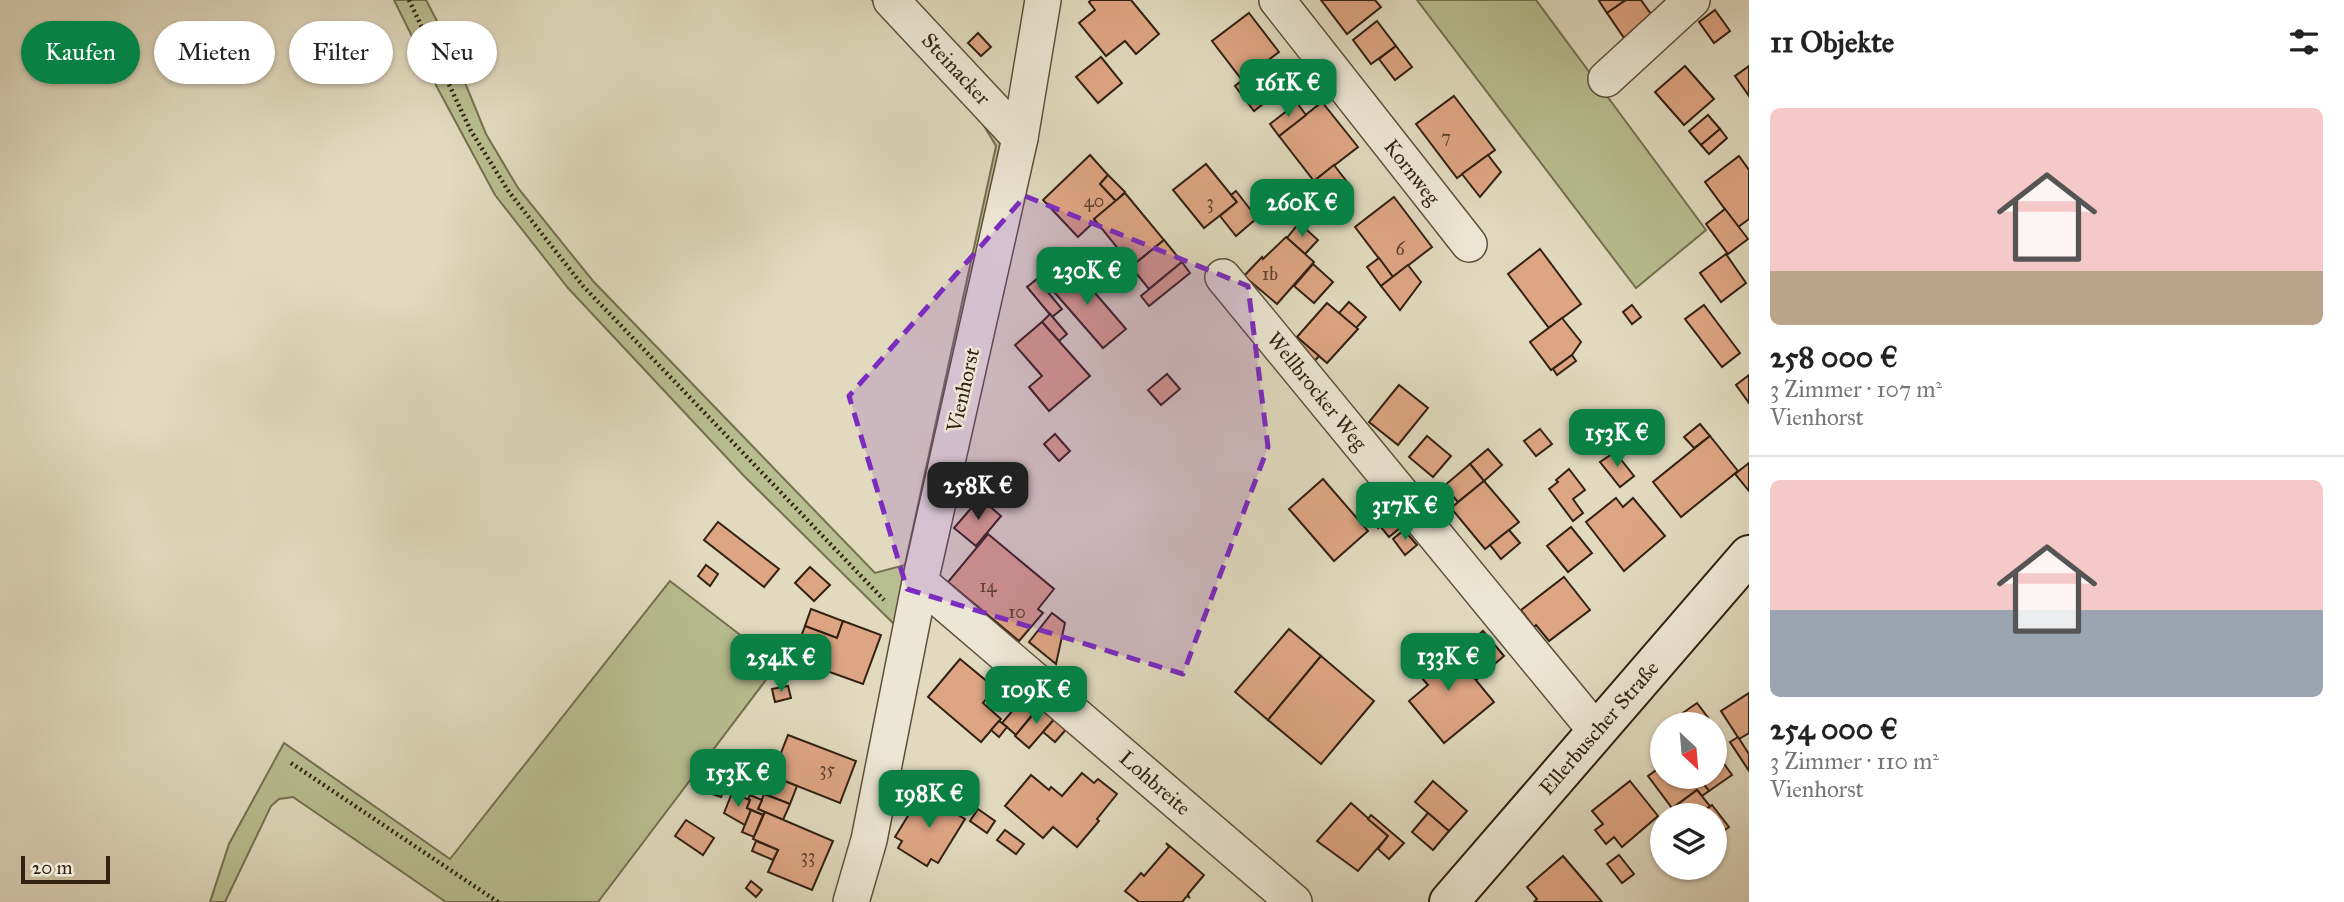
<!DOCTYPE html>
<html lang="de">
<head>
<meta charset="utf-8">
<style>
	:root { --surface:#fff; --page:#f2f2f2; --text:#222; --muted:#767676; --line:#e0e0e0; --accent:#0b8043 }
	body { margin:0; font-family:"IM FELL Great Primer",serif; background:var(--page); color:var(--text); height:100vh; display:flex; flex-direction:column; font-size:26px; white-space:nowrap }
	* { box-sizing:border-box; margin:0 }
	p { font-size:23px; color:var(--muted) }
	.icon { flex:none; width:38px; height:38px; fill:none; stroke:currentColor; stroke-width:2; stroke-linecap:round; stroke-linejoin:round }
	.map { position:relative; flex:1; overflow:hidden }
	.side { display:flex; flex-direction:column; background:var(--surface); width:595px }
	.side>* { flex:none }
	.guide { position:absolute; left:21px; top:21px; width:665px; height:63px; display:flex; gap:14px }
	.needle { width:46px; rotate:154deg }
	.tools { position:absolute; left:1650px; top:712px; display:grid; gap:14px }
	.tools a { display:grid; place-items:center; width:77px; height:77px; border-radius:50%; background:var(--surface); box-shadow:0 2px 5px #0004; font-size:35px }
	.scale { position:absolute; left:21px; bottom:18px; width:89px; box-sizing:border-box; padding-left:7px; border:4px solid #332111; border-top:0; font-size:19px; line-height:24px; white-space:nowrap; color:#332111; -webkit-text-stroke:5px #ece7d5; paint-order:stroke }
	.price { position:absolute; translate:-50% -60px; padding:0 16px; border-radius:14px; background:var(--accent); color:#fff; font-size:23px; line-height:46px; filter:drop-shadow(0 2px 4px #0008) }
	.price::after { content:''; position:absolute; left:50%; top:42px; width:21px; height:16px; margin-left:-10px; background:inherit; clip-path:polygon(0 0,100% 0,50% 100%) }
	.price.selected { background:#222; color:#fff }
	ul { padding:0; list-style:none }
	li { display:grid; align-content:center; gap:14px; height:371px; padding:0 21px }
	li+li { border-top:2px solid var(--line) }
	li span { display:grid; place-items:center; height:217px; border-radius:10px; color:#555 }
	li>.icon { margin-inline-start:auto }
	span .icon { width:126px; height:126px; fill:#fffc; stroke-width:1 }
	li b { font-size:30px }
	h2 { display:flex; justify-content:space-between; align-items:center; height:84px; padding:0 21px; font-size:30px }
	.pill { padding:0 24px; border-radius:32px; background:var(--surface); box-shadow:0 2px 5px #0004; font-size:24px; line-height:63px }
	.pill.selected { background:var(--accent); color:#fff }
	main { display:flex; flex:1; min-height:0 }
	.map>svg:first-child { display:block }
	.green { fill:#b7be8f; stroke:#757050; stroke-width:2 }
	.building { fill:#dea584; stroke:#332111; stroke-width:2 }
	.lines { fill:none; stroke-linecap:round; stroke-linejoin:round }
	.minor-casing { stroke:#5e4f3c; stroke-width:38 }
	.secondary-casing { stroke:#332111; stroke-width:42 }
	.path { stroke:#332111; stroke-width:4.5; stroke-dasharray:2 3.5; stroke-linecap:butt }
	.minor { stroke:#ece7d5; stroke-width:35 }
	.secondary { stroke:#ece7d5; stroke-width:38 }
	.marked { fill:#7b2cbf; fill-opacity:0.2; stroke:#7b2cbf; stroke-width:5; stroke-dasharray:14 9; stroke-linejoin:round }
	.labels { text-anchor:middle; stroke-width:5; stroke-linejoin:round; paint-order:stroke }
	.number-label { font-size:18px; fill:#5e422e }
	.street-label { font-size:21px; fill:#332111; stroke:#ece7d5 }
</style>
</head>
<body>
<main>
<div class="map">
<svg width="1749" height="902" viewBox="0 0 1749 902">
	<rect width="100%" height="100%" fill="#e1dabf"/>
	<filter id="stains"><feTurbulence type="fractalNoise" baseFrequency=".00286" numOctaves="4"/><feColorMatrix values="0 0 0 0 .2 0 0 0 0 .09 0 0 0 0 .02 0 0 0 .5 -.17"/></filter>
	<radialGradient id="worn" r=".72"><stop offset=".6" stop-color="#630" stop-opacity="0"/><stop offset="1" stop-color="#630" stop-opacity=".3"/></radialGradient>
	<g class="green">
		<polygon points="394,0 426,0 450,46 486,134 518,188 593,281 875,573 905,565 996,146 974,109 872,0 901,0 998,99 1015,99 900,630 744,476 568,288 495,195 438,89"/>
		<polygon points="1417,0 1536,0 1706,230 1636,288"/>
		<polygon points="670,581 778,664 598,902 446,902 293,797 279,799 271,806 225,902 210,902 229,844 284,743 450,859"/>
	</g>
	<g class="building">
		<polygon points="1091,0 1131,0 1159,34 1136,54 1125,41 1106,56 1079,23 1095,10 1089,2"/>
		<polygon points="1321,0 1375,0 1381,7 1347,34"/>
		<polygon points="1601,0 1626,0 1607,13 1599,1"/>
		<polygon points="1626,0 1641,0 1651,14 1624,38 1607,13"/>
		<polygon points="1715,10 1730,31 1714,43 1699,22"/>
		<polygon points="1249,13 1279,52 1242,80 1212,41"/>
		<polygon points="1377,21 1396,46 1371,64 1353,40"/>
		<polygon points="978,33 991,47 981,56 968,43"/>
		<polygon points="1396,46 1412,67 1395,80 1379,59"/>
		<polygon points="1101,57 1122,83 1098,103 1076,77"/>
		<polygon points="1265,62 1285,87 1254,111 1235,86"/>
		<polygon points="1685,66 1714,99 1684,125 1655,92"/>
		<polygon points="1749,66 1749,96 1735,76"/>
		<polygon points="1454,96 1495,150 1457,178 1416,124"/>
		<polygon points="1322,102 1358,147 1314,181 1279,136"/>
		<polygon points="1297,103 1306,115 1279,136 1270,124"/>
		<polygon points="1708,115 1720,129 1701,145 1689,131"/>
		<polygon points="1720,129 1727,138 1709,154 1701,145"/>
		<polygon points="1090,155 1108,175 1100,184 1116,201 1078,237 1043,200"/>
		<polygon points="1488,155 1501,172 1480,197 1462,174"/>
		<polygon points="1739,156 1749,170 1749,219 1738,227 1705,182"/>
		<polygon points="1206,164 1237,202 1204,228 1173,190"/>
		<polygon points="1334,165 1351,187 1321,210 1304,189"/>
		<polygon points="1108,175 1125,192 1116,201 1100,184"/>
		<polygon points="1236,191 1257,218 1236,236 1220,216 1237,202 1231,195"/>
		<polygon points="1125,193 1164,240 1132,266 1094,219"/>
		<polygon points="1394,197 1432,247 1393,277 1355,227"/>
		<polygon points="1725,209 1748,239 1728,254 1706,224"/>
		<polygon points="1299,223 1318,240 1305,254 1287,238"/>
		<polygon points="1286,237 1314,262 1277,304 1244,276 1262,257 1263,259"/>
		<polygon points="1164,240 1182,262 1149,289 1131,267"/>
		<polygon points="1540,249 1581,304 1549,328 1508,274"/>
		<polygon points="1726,254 1746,283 1721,302 1700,273"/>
		<polygon points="1379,258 1393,277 1381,286 1367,267"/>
		<polygon points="1182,262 1190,273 1149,306 1141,296"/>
		<polygon points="1313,264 1333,282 1314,303 1294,286"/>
		<polygon points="1071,265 1126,329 1103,348 1048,285"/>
		<polygon points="1408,265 1421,282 1400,310 1381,286"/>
		<polygon points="1037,279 1062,309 1052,317 1027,287"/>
		<polygon points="1349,302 1366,317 1356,328 1339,313"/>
		<polygon points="1327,303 1358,329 1327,363 1297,337"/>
		<polygon points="1632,305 1641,317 1632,324 1623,312"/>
		<polygon points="1704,305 1740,353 1722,367 1685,319"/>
		<polygon points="1050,314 1067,334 1059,341 1042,322"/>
		<polygon points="1562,318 1581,342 1572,355 1551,370 1530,342"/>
		<polygon points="1042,322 1090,376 1049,411 1029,387 1042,376 1015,345"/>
		<polygon points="1297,337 1319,356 1311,365 1289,346"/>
		<polygon points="1572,355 1576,361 1557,375 1553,369"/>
		<polygon points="1167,374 1180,389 1161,405 1148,390"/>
		<polygon points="1749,375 1749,403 1736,385"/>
		<polygon points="1399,385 1428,408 1398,445 1369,422"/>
		<polygon points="1700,424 1710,436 1694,448 1684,437"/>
		<polygon points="1540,429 1552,444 1536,456 1524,441"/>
		<polygon points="1055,434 1070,451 1059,461 1044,444"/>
		<polygon points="1427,436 1451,456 1433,477 1409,457"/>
		<polygon points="1710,436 1738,471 1681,517 1653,482"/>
		<polygon points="1488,449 1502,465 1484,481 1470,464"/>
		<polygon points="1615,452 1634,476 1620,487 1600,462"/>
		<polygon points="1749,463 1749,491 1735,474"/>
		<polygon points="1470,464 1484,481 1458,502 1444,486"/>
		<polygon points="1569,469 1585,490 1573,499 1583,513 1573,521 1549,489 1558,482 1556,480"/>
		<polygon points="1323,479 1368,531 1334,561 1289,509"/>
		<polygon points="1484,481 1519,522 1485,549 1451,508"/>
		<polygon points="1382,487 1401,509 1378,528 1359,506"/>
		<polygon points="980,498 1001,516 976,546 954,528"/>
		<polygon points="1616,498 1623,507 1633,498 1665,536 1624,571 1586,522"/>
		<polygon points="1397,513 1406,523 1389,537 1380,526"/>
		<polygon points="718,522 779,569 764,587 704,540"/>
		<polygon points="1571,527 1592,553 1568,572 1547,546"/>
		<polygon points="1404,530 1417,545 1405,555 1393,539"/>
		<polygon points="1509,530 1520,543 1501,559 1490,545"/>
		<polygon points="988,534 1054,589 1038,609 1043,613 1019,641 948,582"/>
		<polygon points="706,565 718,574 710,586 698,576"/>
		<polygon points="810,567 830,585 814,601 795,583"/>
		<polygon points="1564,577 1590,610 1549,641 1536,625 1534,627 1521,610"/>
		<polygon points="811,609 843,621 837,638 805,626"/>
		<polygon points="1052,613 1065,623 1056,664 1029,642"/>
		<polygon points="843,621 881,635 863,684 827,671 826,674 792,661 805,626 837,638"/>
		<polygon points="1289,629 1321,656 1268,720 1235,692"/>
		<polygon points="1483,631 1504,656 1476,680 1459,660 1467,654 1462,649"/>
		<polygon points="1443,640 1494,702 1444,743 1409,701 1428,685 1412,667"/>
		<polygon points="1321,656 1374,701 1321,764 1268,720"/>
		<polygon points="960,659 995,688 983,703 1001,719 981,742 928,697"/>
		<polygon points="788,686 791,698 775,702 772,689"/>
		<polygon points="1749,693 1749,733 1739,739 1721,711"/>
		<polygon points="1022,700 1035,711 1016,735 1002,723"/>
		<polygon points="1697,703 1713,724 1667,724"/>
		<polygon points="1042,704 1057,716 1029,748 1015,736"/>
		<polygon points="1057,716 1069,726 1055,742 1043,732"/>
		<polygon points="999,721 1007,727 999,737 991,730"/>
		<polygon points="788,735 856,761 840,803 772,776"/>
		<polygon points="1738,737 1749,754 1749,771 1730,742"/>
		<polygon points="1715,751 1732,775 1709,791 1698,777 1715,777"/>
		<polygon points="1662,766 1662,777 1698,777 1709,791 1702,796 1697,790 1672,808 1648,776"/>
		<polygon points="758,767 773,773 772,776 797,786 790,804 750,788"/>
		<polygon points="1082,773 1094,783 1098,779 1117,794 1097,819 1099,821 1077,847 1053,827 1043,838 1005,806 1031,775 1049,790 1051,787 1062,796"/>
		<polygon points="715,779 727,784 721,797 709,793"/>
		<polygon points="1433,781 1467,811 1449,831 1415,802"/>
		<polygon points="1630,781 1658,816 1622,847 1614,837 1606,844 1595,830 1603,824 1592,811"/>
		<polygon points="1697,790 1710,806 1698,816 1684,816 1677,805"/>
		<polygon points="732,793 750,800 747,808 751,810 745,825 724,813"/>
		<polygon points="922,793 965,819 938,863 931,859 927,866 898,848 902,841 895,837"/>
		<polygon points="764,794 790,804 783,820 758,809"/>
		<polygon points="750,795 762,800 758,809 765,812 763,815 747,808 750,800 748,799"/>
		<polygon points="1351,803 1388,836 1358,871 1317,841"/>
		<polygon points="1712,805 1729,827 1715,837 1715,816 1698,816"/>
		<polygon points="978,809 995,821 987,833 970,821"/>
		<polygon points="751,810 763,815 754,837 742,832"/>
		<polygon points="765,812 833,841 812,890 768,872 778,850 753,839"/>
		<polygon points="1428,813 1449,831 1433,850 1412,832"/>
		<polygon points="1371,815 1404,843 1389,859 1378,849 1388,836 1368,819"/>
		<polygon points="686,820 714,838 703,855 675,836"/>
		<polygon points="1005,830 1024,844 1016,854 997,840"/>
		<polygon points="756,841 778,850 773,860 752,851"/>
		<polygon points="1166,843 1204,875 1188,894 1189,897 1187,896 1182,902 1139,902 1125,891 1141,873 1144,876 1169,847"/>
		<polygon points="1619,855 1634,874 1622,883 1607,864"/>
		<polygon points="1563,856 1592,890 1602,902 1534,902 1537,899 1527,887"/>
		<polygon points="751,881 762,890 756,897 746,888"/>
	</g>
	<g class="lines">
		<g class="minor-casing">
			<g id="minor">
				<polyline points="891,0 1020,138"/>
				<polyline points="1277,0 1469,244"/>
				<polyline points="1606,79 1692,0"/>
				<polyline points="1223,277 1597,732"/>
				<polyline points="920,582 1294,902"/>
				<polyline points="851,902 869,840 920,582 1020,138 1043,0"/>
			</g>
		</g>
		<g class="secondary-casing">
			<polyline id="secondary" points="1449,902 1749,555"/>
		</g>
		<g class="path">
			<polyline points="409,0 471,131 509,192 583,286 884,600"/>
			<polyline points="291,763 498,902"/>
		</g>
		<use href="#minor" class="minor"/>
		<use href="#secondary" class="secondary"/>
	</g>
	<path class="marked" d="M 1025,196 L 1248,286 L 1268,447 L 1183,674 L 907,589 L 849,396 Z"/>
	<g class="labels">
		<g class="number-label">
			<text x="1446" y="143">7</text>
			<text x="1094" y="207">40</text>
			<text x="1210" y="208">3</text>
			<text x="1400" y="255">6</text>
			<text x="1270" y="280">1b</text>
			<text x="988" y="592">14</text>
			<text x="1017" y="618">10</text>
			<text x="827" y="775">35</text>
			<text x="808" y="862">33</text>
		</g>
		<g class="street-label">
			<text transform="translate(956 69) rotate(47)" y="7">Steinacker</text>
			<text transform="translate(1412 172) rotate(52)" y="7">Kornweg</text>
			<text transform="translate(963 390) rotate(-77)" y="7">Vienhorst</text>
			<text transform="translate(1317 391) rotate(51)" y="7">Wellbrocker Weg</text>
			<text transform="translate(1599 728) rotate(-49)" y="7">Ellerbuscher Straße</text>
			<text transform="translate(1155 783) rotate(41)" y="7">Lohbreite</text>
		</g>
	</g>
	<rect width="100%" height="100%" filter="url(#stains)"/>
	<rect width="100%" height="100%" fill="url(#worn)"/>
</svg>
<div class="tools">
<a><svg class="needle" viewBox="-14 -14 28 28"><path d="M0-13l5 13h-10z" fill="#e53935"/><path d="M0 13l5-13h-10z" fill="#767676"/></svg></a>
<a><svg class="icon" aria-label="layers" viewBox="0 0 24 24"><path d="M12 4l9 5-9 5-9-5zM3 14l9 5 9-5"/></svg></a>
</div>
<div class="scale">20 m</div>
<b class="price" style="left:1288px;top:119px">161K €</b>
<b class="price" style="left:1302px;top:239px">260K €</b>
<b class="price" style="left:1087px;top:307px">230K €</b>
<b class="price" style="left:1617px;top:469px">153K €</b>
<b class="price selected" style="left:978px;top:522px">258K €</b>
<b class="price" style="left:1405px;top:542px">317K €</b>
<b class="price" style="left:1448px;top:693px">133K €</b>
<b class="price" style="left:781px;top:694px">254K €</b>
<b class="price" style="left:1036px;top:726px">109K €</b>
<b class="price" style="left:738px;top:809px">153K €</b>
<b class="price" style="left:929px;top:830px">198K €</b>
<div class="guide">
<a class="pill selected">Kaufen</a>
<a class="pill">Mieten</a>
<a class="pill">Filter</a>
<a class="pill">Neu</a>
</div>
</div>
<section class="side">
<h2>11 Objekte<svg class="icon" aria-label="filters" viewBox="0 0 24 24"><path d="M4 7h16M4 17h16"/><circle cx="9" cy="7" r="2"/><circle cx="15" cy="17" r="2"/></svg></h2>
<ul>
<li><span style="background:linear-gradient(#f6c9c9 75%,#b9a48a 0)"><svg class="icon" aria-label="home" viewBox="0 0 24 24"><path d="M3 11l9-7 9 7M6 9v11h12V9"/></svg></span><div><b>258 000 €</b><p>3 Zimmer · 107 m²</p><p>Vienhorst</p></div></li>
<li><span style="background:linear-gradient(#f6c9c9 60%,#9aa5b1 0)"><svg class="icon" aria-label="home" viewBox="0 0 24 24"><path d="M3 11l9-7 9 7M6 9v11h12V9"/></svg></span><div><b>254 000 €</b><p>3 Zimmer · 110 m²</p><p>Vienhorst</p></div></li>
</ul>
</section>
</main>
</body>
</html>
